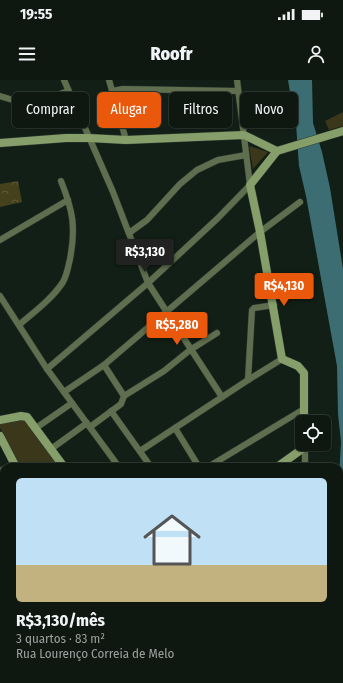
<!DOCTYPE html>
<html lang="pt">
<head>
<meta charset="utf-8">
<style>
	:root { --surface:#0e1710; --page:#1c241e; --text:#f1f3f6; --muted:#9b9f9f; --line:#2e3630; --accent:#ea580c }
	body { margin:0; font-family:"Fira Sans Condensed",sans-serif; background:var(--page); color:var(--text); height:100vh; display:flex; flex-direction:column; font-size:15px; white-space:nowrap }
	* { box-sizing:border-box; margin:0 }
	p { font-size:13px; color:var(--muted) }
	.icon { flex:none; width:22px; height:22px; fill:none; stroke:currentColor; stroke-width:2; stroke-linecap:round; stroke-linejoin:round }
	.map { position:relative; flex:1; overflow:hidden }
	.panel { position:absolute; left:0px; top:383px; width:343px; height:220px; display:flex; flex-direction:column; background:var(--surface); border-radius:12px 12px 0 0; box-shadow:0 1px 3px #0004,0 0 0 1px var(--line) }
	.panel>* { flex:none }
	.top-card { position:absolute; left:12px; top:12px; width:319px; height:36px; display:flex; gap:8px }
	.tools { position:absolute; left:295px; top:335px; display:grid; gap:8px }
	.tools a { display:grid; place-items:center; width:36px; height:36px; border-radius:6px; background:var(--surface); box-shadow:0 1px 3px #0004,0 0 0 1px var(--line); font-size:20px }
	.price { position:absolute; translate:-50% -34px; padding:0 9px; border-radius:4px; background:var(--accent); color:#fff; font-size:13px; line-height:26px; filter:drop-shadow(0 1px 2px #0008) }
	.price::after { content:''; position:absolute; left:50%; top:24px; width:12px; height:9px; margin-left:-6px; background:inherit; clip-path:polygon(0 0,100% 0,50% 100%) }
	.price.on { background:#222; color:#fff }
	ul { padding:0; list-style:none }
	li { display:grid; align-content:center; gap:8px; height:212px; padding:0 16px }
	li span { display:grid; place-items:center; height:124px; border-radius:6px; color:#555 }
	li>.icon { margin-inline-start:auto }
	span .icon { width:72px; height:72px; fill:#fffc; stroke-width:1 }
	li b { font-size:17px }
	.tag { padding:0 14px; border-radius:6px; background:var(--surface); box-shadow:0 1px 3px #0004,0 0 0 1px var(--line); font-size:14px; line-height:36px }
	.tag.on { background:var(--accent); color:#fff }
	.status { display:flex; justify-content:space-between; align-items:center; height:28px; padding:0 20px; background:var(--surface); direction:ltr }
	.status svg { height:11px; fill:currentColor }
	header { display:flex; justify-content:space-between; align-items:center; height:52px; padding:0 16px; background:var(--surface); font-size:18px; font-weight:800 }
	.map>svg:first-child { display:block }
	.forest { fill:url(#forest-crowns) }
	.park { fill:#3a371a }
	.water { fill:#3b6d72 }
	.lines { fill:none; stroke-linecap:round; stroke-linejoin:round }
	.street-casing { stroke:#2f3b32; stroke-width:7 }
	.secondary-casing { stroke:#2f3b32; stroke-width:9 }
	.street { stroke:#5f6e4e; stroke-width:6 }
	.secondary { stroke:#869e69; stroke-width:8 }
</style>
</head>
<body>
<div class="status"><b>19:55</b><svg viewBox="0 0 49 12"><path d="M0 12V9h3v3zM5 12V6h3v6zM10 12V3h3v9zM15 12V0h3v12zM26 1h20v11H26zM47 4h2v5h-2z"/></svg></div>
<header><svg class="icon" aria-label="menu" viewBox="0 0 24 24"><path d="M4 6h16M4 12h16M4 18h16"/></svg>Roofr<svg class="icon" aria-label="person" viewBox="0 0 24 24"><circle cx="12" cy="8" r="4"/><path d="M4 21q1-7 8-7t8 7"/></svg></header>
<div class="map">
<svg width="343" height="603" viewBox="0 0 343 603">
	<defs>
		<pattern id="forest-crowns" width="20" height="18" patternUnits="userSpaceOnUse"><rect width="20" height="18" fill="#45411c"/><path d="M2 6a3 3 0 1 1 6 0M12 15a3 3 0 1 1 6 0" fill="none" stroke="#5f5c3d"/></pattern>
	</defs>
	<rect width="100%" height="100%" fill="#121f16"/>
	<polygon class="forest" points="18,101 22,122 0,127 0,104"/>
	<g class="park">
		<polygon points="343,32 343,46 329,50 325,41"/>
		<polygon points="249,66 268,72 253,89"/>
		<polygon points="19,340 25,341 59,387 21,387 0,348 0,344"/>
	</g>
	<polygon class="water" points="288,0 312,0 313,43 322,72 330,108 343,189 343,435 339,441 339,398 341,362 338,334 337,286 306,116 299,86 296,44 289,32 290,12"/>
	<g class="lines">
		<g class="street-casing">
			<g id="street">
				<polyline points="64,0 113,112 148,203 222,317"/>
				<polyline points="109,0 126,60"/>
				<polyline points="112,11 123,9 238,11"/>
				<polyline points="0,16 26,24 32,24 68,11"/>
				<polyline points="129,153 147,140 180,104 197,90 218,80 246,75"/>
				<polyline points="0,160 68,120"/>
				<polyline points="0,216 47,289 119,387"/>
				<path d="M 19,245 C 34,232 52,219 63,202 C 67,195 68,187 70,179 C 76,147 73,131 61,101"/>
				<polyline points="47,289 148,203 218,138 250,105 237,0"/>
				<polyline points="248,300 252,230 254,228 274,225"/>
				<polyline points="64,312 104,285 260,152 300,122"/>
				<polyline points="124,316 164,291 190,270 217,253"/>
				<polyline points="111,331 151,387"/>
				<polyline points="90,347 121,324 124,316 104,285"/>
				<polyline points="36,348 72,323"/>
				<polyline points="175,348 199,387"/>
				<polyline points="305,367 305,387"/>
				<polyline points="51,369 87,343"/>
				<polyline points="140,371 248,300 282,279"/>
				<polyline points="208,387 304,329"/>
				<polyline points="0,391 4,389"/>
				<polyline points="0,517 4,541"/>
				<polyline points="339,524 343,530"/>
				<polyline points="276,599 278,603"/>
			</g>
		</g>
		<g class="secondary-casing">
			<g id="secondary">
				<polyline points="0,63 66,58 89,58 126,60 244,55 277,71"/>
				<polyline points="0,340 21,336 27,337 64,387"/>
				<polyline points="304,342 304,293 298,286 282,279 260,152 250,105 277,71 343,51"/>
				<polyline points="0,356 16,387"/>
				<polyline points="277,387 305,367 305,364"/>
				<polyline points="0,464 4,464"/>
				<polyline points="339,470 343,467"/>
				<polyline points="175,599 177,603"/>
				<polyline points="139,603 147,599"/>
			</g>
		</g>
		<use href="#street" class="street"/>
		<use href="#secondary" class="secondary"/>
	</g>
</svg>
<div class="tools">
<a><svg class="icon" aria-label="locate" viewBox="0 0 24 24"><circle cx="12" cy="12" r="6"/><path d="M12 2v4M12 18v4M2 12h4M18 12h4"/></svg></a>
</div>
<b class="price on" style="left:145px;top:193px">R$3,130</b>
<b class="price" style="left:284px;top:227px">R$4,130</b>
<b class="price" style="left:177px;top:266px">R$5,280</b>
<div class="top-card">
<a class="tag">Comprar</a>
<a class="tag on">Alugar</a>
<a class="tag">Filtros</a>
<a class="tag">Novo</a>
</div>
<section class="panel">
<ul>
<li><span style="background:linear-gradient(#bfe0f5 70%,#c2b280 0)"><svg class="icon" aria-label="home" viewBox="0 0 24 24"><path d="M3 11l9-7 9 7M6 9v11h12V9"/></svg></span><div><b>R$3,130/mês</b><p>3 quartos · 83 m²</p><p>Rua Lourenço Correia de Melo</p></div></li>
</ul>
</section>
</div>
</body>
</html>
